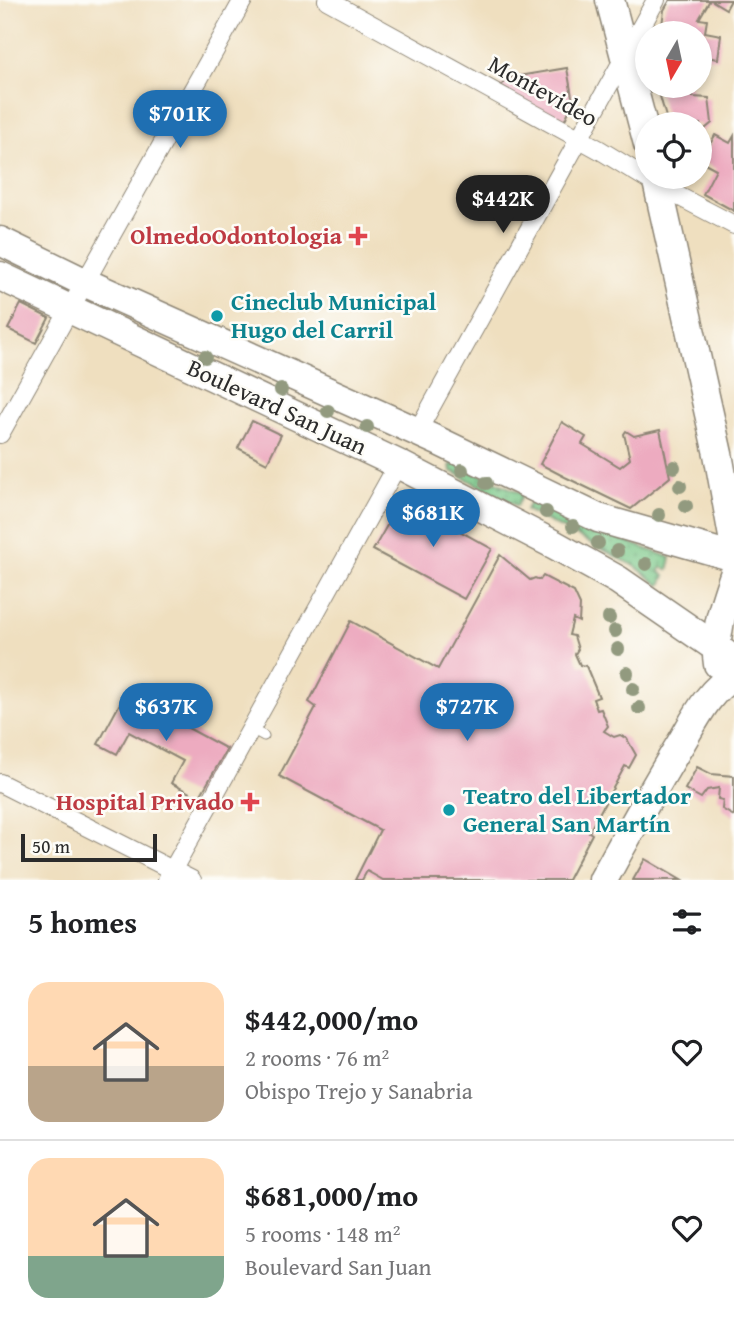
<!DOCTYPE html>
<html lang="en">
<head>
<meta charset="utf-8">
<style>
	:root { --surface:#fff; --page:#f2f2f2; --text:#202124; --muted:#757577; --line:#e0e0e0; --accent:#1f6fb2 }
	body { margin:0; font-family:"Gentium Book Plus",serif; background:var(--page); color:var(--text); height:100vh; display:flex; flex-direction:column; font-size:26px; white-space:nowrap }
	* { box-sizing:border-box; margin:0 }
	p { font-size:23px; color:var(--muted) }
	.icon { flex:none; width:38px; height:38px; fill:none; stroke:currentColor; stroke-width:2; stroke-linecap:round; stroke-linejoin:round }
	.map { position:relative; height:880px; overflow:hidden }
	.side { display:flex; flex-direction:column; background:var(--surface); flex:1 }
	.side>* { flex:none }
	.needle { width:46px; rotate:189deg }
	.fabs { position:absolute; left:635px; top:21px; display:grid; gap:14px }
	.fabs a { display:grid; place-items:center; width:77px; height:77px; border-radius:50%; background:var(--surface); box-shadow:0 4px 10px #0003; font-size:35px }
	.scale { position:absolute; left:21px; bottom:18px; width:136px; box-sizing:border-box; padding-left:7px; border:4px solid #2b2b2b; border-top:0; font-size:19px; line-height:24px; white-space:nowrap; color:#2b2b2b; -webkit-text-stroke:5px #fdfcf7; paint-order:stroke }
	.price { position:absolute; translate:-50% -60px; padding:0 16px; border-radius:24px; background:var(--accent); color:#fff; font-size:23px; line-height:46px; filter:drop-shadow(0 2px 4px #0008) }
	.price::after { content:''; position:absolute; left:50%; top:42px; width:21px; height:16px; margin-left:-10px; background:inherit; clip-path:polygon(0 0,100% 0,50% 100%) }
	.price.selected { background:#222; color:#fff }
	ul { padding:0; list-style:none }
	li { display:flex; align-items:center; gap:21px; height:175px; padding:0 28px }
	li+li { border-top:2px solid var(--line) }
	li span { display:grid; place-items:center; flex:none; width:196px; height:140px; border-radius:21px; color:#555 }
	li>.icon { margin-inline-start:auto }
	span .icon { width:84px; height:84px; fill:#fffc; stroke-width:1 }
	li b { font-size:30px }
	h2 { display:flex; justify-content:space-between; align-items:center; height:84px; padding:0 28px; font-size:30px }
	.map>svg:first-child { display:block }
	.grass { fill:url(#grass-dots); stroke:#527959; stroke-width:2 }
	.building { fill:#edabc0 }
	.lines { fill:none; stroke-linecap:round; stroke-linejoin:round }
	.lane-casing { stroke:#8d8575; stroke-width:11 }
	.street-casing { stroke:#8d8575; stroke-width:20 }
	.primary-casing { stroke:#8d8575; stroke-width:31 }
	.lane { stroke:#fff; stroke-width:9 }
	.street { stroke:#fff; stroke-width:18 }
	.primary { stroke:#fff; stroke-width:28 }
	.tree { fill:#929a7f }
	.health-dot { fill:#e0444e; stroke:#fdfcf7; stroke-width:2.5 }
	.culture-dot { fill:#0f9aa8; stroke:#fdfcf7; stroke-width:2.5 }
	.labels { text-anchor:middle; stroke-width:5; stroke-linejoin:round; paint-order:stroke }
	.street-label { font-size:24px; fill:#2b2b2b; stroke:#fdfcf7 }
	.health-label { font-size:24px; font-weight:bold; fill:#be3a42; stroke:#fdfcf7; text-anchor:end }
	.culture-label { font-size:24px; font-weight:bold; fill:#0d838f; stroke:#fdfcf7; text-anchor:start }
</style>
</head>
<body>
<div class="map">
<svg width="734" height="880" viewBox="0 0 734 880">
	<defs>
		<pattern id="grass-dots" width="8" height="8" patternUnits="userSpaceOnUse" patternTransform="scale(1.75)"><rect width="8" height="8" fill="#79c787"/><path d="M2 2h.1M6 6h.1" fill="none" stroke="#63a26f" stroke-width="1.8" stroke-linecap="round"/></pattern>
	</defs>
	<rect width="100%" height="100%" fill="#fdfcf7"/>
	<filter id="ink" filterUnits="userSpaceOnUse"><feTurbulence type="fractalNoise" baseFrequency=".0143" numOctaves="2"/><feDisplacementMap in="SourceGraphic" scale="14" xChannelSelector="R" yChannelSelector="G"/><feConvolveMatrix kernelMatrix="1 2 1 2 8 2 1 2 1" color-interpolation-filters="sRGB"/></filter>
	<filter id="wash" filterUnits="userSpaceOnUse"><feTurbulence type="fractalNoise" baseFrequency=".00686" numOctaves="4" result="noise"/><feDisplacementMap in="SourceGraphic" scale="28" xChannelSelector="R" yChannelSelector="G"/><feGaussianBlur stdDeviation="1.57" result="paint"/><feColorMatrix in="noise" values="0 0 0 0 0 0 0 0 0 0 0 0 0 0 0 0 0 1.4 0 .05"/><feComposite in="paint" operator="in"/></filter>
	<g filter="url(#wash)">
		<rect width="100%" height="100%" fill="#efdfbf"/>
		<g class="grass">
			<polygon points="454,463 523,494 517,506 452,471 450,466"/>
			<polygon points="532,498 617,538 671,558 668,570 662,567 659,572 665,575 661,585 659,585 635,566 526,510"/>
		</g>
		<g id="blocks">
			<g class="building">
				<polygon points="670,0 710,0 699,19 707,20 705,32 721,35 718,59 700,56 700,33 661,33 664,10"/>
				<polygon points="711,0 731,0 726,9"/>
				<polygon points="567,68 573,102 563,124 499,89 507,78"/>
				<polygon points="657,86 691,86 693,97 709,98 712,123 700,133 700,124 668,124"/>
				<polygon points="715,135 730,143 734,136 734,211 703,194 716,169 701,161"/>
				<polygon points="21,304 49,318 36,343 8,329"/>
				<polygon points="252,421 281,435 267,463 238,448"/>
				<polygon points="562,422 586,437 582,444 620,467 630,459 624,434 626,431 634,436 660,430 670,477 631,509 565,477 540,464"/>
				<polygon points="402,499 492,549 464,599 373,550"/>
				<polygon points="500,555 530,580 535,578 540,580 543,576 574,592 580,605 579,622 573,619 569,635 574,636 578,649 575,654 580,665 586,666 599,697 593,699 597,710 601,709 608,726 604,731 614,737 620,735 627,739 636,755 629,768 625,766 589,832 592,834 568,880 383,880 367,871 362,880 355,880 380,830 279,776 316,707 309,702 351,621 438,669"/>
				<polygon points="125,694 227,749 199,798 171,783 183,761 129,732 117,754 98,744"/>
				<polygon points="697,767 711,774 734,776 734,816 722,809 723,800 718,799 719,788 707,790 701,798 685,789"/>
				<polygon points="645,859 681,880 633,880"/>
			</g>
		</g>
	</g>
	<g filter="url(#ink)">
		<use href="#blocks" fill-opacity="0" stroke="#8d8575" stroke-width="2"/>
		<g class="lines">
			<g class="lane-casing">
				<polyline id="lane" points="251,729 264,736"/>
			</g>
			<g class="street-casing">
				<g id="street">
					<polyline points="327,0 600,150 659,186 734,225"/>
					<polyline points="417,432 656,0"/>
					<polyline points="0,434 243,0"/>
					<polyline points="0,783 192,880"/>
					<polyline points="167,880 398,464"/>
				</g>
			</g>
			<g class="primary-casing">
				<g id="primary">
					<polyline points="610,0 648,144"/>
					<polyline points="656,177 718,454 734,542"/>
					<polyline points="0,241 84,282 438,441 598,518 734,557"/>
					<polyline points="0,276 398,464 555,545 618,580 734,660"/>
					<path d="M 718,664 C 713,633 724,605 734,575"/>
					<path d="M 603,880 C 627,836 652,791 678,748 C 694,722 707,691 734,676"/>
				</g>
			</g>
			<use href="#lane" class="lane"/>
			<use href="#street" class="street"/>
			<use href="#primary" class="primary"/>
		</g>
		<g class="tree">
			<circle cx="205" cy="357" r="7"/>
			<circle cx="281" cy="390" r="7"/>
			<circle cx="328" cy="411" r="7"/>
			<circle cx="367" cy="427" r="7"/>
			<circle cx="674" cy="467" r="7"/>
			<circle cx="462" cy="470" r="7"/>
			<circle cx="486" cy="483" r="7"/>
			<circle cx="680" cy="486" r="7"/>
			<circle cx="686" cy="506" r="7"/>
			<circle cx="546" cy="512" r="7"/>
			<circle cx="659" cy="515" r="7"/>
			<circle cx="573" cy="526" r="7"/>
			<circle cx="598" cy="543" r="7"/>
			<circle cx="617" cy="551" r="7"/>
			<circle cx="646" cy="564" r="7"/>
			<circle cx="609" cy="618" r="7"/>
			<circle cx="615" cy="631" r="7"/>
			<circle cx="618" cy="649" r="7"/>
			<circle cx="627" cy="673" r="7"/>
			<circle cx="633" cy="689" r="7"/>
			<circle cx="639" cy="708" r="7"/>
		</g>
	</g>
	<g class="health-dot">
		<path d="M354.5 225.5h7v7h7v7h-7v7h-7v-7h-7v-7h7z"/>
		<path d="M246.5 791.5h7v7h7v7h-7v7h-7v-7h-7v-7h7z"/>
	</g>
	<g class="culture-dot">
		<circle cx="217" cy="316" r="7"/>
		<circle cx="449" cy="810" r="7"/>
	</g>
	<g class="labels">
		<g class="street-label">
			<text transform="translate(543 91) rotate(29)" y="8">Montevideo</text>
			<text transform="translate(277 407) rotate(25)" y="8">Boulevard San Juan</text>
		</g>
		<g class="health-label">
			<text x="342" y="244">OlmedoOdontologia</text>
			<text x="234" y="810">Hospital Privado</text>
		</g>
		<g class="culture-label">
			<text x="231" y="310">Cineclub Municipal<tspan x="231" dy="28">Hugo del Carril</tspan></text>
			<text x="463" y="804">Teatro del Libertador<tspan x="463" dy="28">General San Martín</tspan></text>
		</g>
	</g>
</svg>
<div class="fabs">
<a><svg class="needle" viewBox="-14 -14 28 28"><path d="M0-13l5 13h-10z" fill="#e53935"/><path d="M0 13l5-13h-10z" fill="#757577"/></svg></a>
<a><svg class="icon" aria-label="locate" viewBox="0 0 24 24"><circle cx="12" cy="12" r="6"/><path d="M12 2v4M12 18v4M2 12h4M18 12h4"/></svg></a>
</div>
<div class="scale">50 m</div>
<b class="price" style="left:180px;top:150px">$701K</b>
<b class="price selected" style="left:503px;top:235px">$442K</b>
<b class="price" style="left:433px;top:549px">$681K</b>
<b class="price" style="left:166px;top:743px">$637K</b>
<b class="price" style="left:467px;top:743px">$727K</b>
</div>
<section class="side">
<h2>5 homes<svg class="icon" aria-label="filters" viewBox="0 0 24 24"><path d="M4 7h16M4 17h16"/><circle cx="9" cy="7" r="2"/><circle cx="15" cy="17" r="2"/></svg></h2>
<ul>
<li><span style="background:linear-gradient(#ffd9b3 60%,#b9a48a 0)"><svg class="icon" aria-label="home" viewBox="0 0 24 24"><path d="M3 11l9-7 9 7M6 9v11h12V9"/></svg></span><div><b>$442,000/mo</b><p>2 rooms · 76 m²</p><p>Obispo Trejo y Sanabria</p></div><svg class="icon" aria-label="heart" viewBox="0 0 24 24"><path d="M12 20l-8-8c-3-5 5-10 8-4 3-6 11-1 8 4z"/></svg></li>
<li><span style="background:linear-gradient(#ffd9b3 70%,#7fa58c 0)"><svg class="icon" aria-label="home" viewBox="0 0 24 24"><path d="M3 11l9-7 9 7M6 9v11h12V9"/></svg></span><div><b>$681,000/mo</b><p>5 rooms · 148 m²</p><p>Boulevard San Juan</p></div><svg class="icon" aria-label="heart" viewBox="0 0 24 24"><path d="M12 20l-8-8c-3-5 5-10 8-4 3-6 11-1 8 4z"/></svg></li>
</ul>
</section>
</body>
</html>
